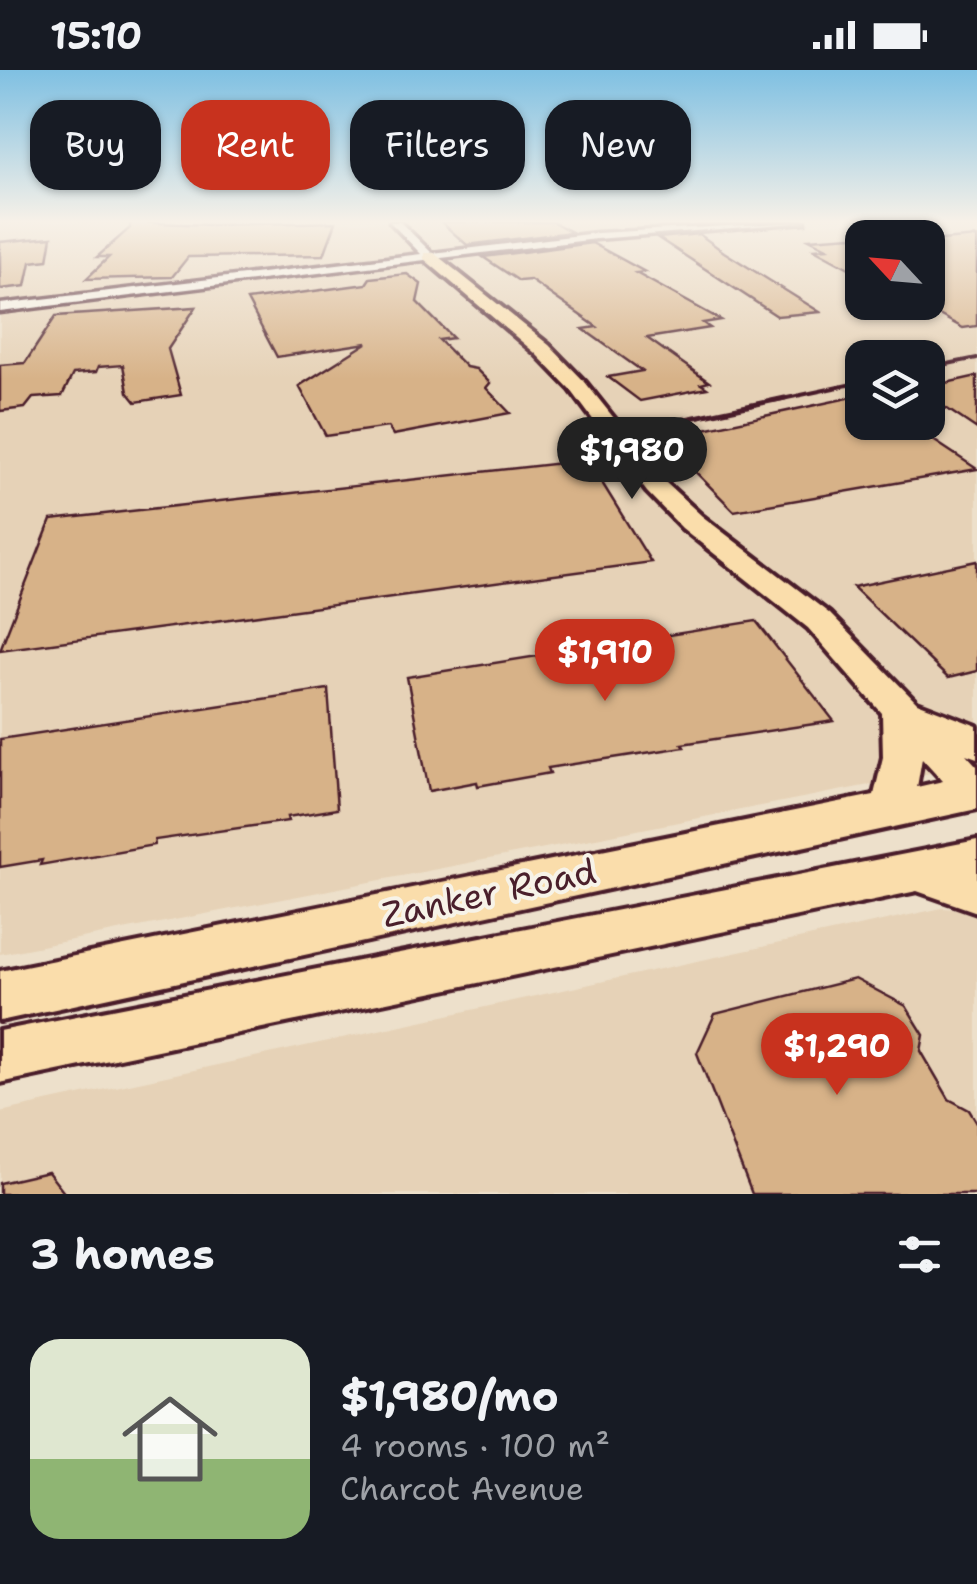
<!DOCTYPE html>
<html lang="en">
<head>
<meta charset="utf-8">
<style>
	:root { --surface:#171b24; --page:#242831; --text:#f1f3f6; --muted:#9ea1a6; --line:#363941; --accent:#c8321e }
	body { margin:0; font-family:"Shantell Sans",sans-serif; background:var(--page); color:var(--text); height:100vh; display:flex; flex-direction:column; font-size:38px; white-space:nowrap }
	* { box-sizing:border-box; margin:0 }
	p { font-size:32px; color:var(--muted) }
	.icon { flex:none; width:55px; height:55px; fill:none; stroke:currentColor; stroke-width:2; stroke-linecap:round; stroke-linejoin:round }
	.map { position:relative; height:1124px; overflow:hidden }
	.side { display:flex; flex-direction:column; background:var(--surface); flex:1 }
	.side>* { flex:none }
	.top-card { position:absolute; left:30px; top:30px; width:918px; height:90px; display:flex; gap:20px }
	.needle { width:65px; rotate:296deg }
	.controls { position:absolute; left:845px; top:150px; display:grid; gap:20px }
	.controls a { display:grid; place-items:center; width:100px; height:100px; border-radius:20px; background:var(--surface); box-shadow:0 2px 8px #0004; font-size:50px }
	.price { position:absolute; translate:-50% -85px; padding:0 22px; border-radius:35px; background:var(--accent); color:#fff; font-size:32px; line-height:65px; filter:drop-shadow(0 2px 5px #0008) }
	.price::after { content:''; position:absolute; left:50%; top:60px; width:30px; height:22px; margin-left:-15px; background:inherit; clip-path:polygon(0 0,100% 0,50% 100%) }
	.price.selected { background:#222; color:#fff }
	ul { padding:0; list-style:none }
	li { display:flex; align-items:center; gap:30px; height:250px; padding:0 30px }
	li+li { border-top:2px solid var(--line) }
	li span { display:grid; place-items:center; flex:none; width:280px; height:200px; border-radius:30px; color:#555 }
	li>.icon { margin-inline-start:auto }
	span .icon { width:120px; height:120px; fill:#fffc; stroke-width:1 }
	li b { font-size:42px }
	h2 { display:flex; justify-content:space-between; align-items:center; height:120px; padding:0 30px; font-size:42px }
	.chip { padding:0 35px; border-radius:30px; background:var(--surface); box-shadow:0 2px 8px #0004; font-size:35px; line-height:90px }
	.chip.selected { background:var(--accent); color:#fff }
	.status { display:flex; justify-content:space-between; align-items:center; height:70px; padding:0 50px; background:var(--surface); direction:ltr }
	.status svg { height:28px; fill:currentColor }
	.map>svg:first-child { display:block }
	.built { fill:#e6d2b7; fill-rule:evenodd }
	.building { fill:#d7b288; stroke:#4a1f2b; stroke-width:2.5 }
	.lines { fill:none; stroke-linecap:round; stroke-linejoin:round }
	.minor-casing { stroke:#4a1f2b; stroke-width:7 }
	.major-casing { stroke:#4a1f2b; stroke-width:8 }
	.minor { fill:#f7f3e8; fill-rule:evenodd }
	.major { fill:#faddab; fill-rule:evenodd }
	.rail-far1 { stroke:#4a1f2b; stroke-width:4 }
	.rail { stroke:#4a1f2b; stroke-width:5 }
	.labels { text-anchor:middle; stroke-width:8; stroke-linejoin:round; paint-order:stroke }
	.near-street-label { font-size:35px; fill:#4a1f2b; stroke:#f7f3e8 }
</style>
</head>
<body>
<div class="status"><b>15:10</b><svg viewBox="0 0 49 12"><path d="M0 12V9h3v3zM5 12V6h3v6zM10 12V3h3v9zM15 12V0h3v12zM26 1h20v11H26zM47 4h2v5h-2z"/></svg></div>
<div class="map">
<svg width="977" height="1124" viewBox="0 0 977 1124">
	<rect width="100%" height="100%" fill="#ede0cb"/>
	<filter id="ink" filterUnits="userSpaceOnUse"><feTurbulence type="fractalNoise" baseFrequency=".01" numOctaves="2"/><feDisplacementMap in="SourceGraphic" scale="20" xChannelSelector="R" yChannelSelector="G"/><feConvolveMatrix kernelMatrix="1 2 1 2 8 2 1 2 1" color-interpolation-filters="sRGB"/></filter>
	<g filter="url(#ink)">
		<g class="built">
			<polygon points="0,152 719,152 608,159 0,233"/>
			<path d="M 850,152 L 977,152 L 977,694 L 0,884 L 0,245 L 619,168 ZM 862,168 L 928,168 L 928,232 L 862,232 ZM 862,288 L 928,288 L 928,352 L 862,352 Z"/>
			<polygon points="942,838 977,840 977,1124 0,1124 0,1042"/>
		</g>
		<g class="building">
			<polygon points="130,152 212,155 336,152 324,185 188,187 172,207 86,209 109,187 97,187 130,158"/>
			<polygon points="441,152 553,152 572,162 467,175"/>
			<polygon points="699,164 724,182 820,242 777,246 658,168"/>
			<polygon points="852,166 862,171 862,205 814,179 827,178 809,169"/>
			<polygon points="52,167 48,190 31,192 26,216 0,219 0,172"/>
			<polygon points="977,167 977,256 963,258 915,232 928,232 928,171"/>
			<polygon points="592,173 645,202 636,203 721,250 703,253 710,258 647,268 709,312 701,314 707,318 640,331 608,307 642,301 583,259 597,257 530,210 519,211 483,187"/>
			<polygon points="407,204 421,214 417,232 453,268 439,270 466,297 476,299 490,313 486,318 510,343 393,365 388,357 326,366 299,316 367,273 277,287 247,230 366,214 370,208"/>
			<polygon points="196,237 168,279 181,325 136,332 128,322 123,295 98,297 96,302 73,304 62,326 33,328 25,338 0,341 0,295 25,293 56,246"/>
			<polygon points="977,306 977,359 928,326 928,317"/>
			<polygon points="862,325 862,352 906,352 977,399 734,441 662,368"/>
			<polygon points="588,390 651,492 0,580 51,450"/>
			<polygon points="977,491 977,601 948,608 853,517"/>
			<polygon points="756,551 834,651 682,674 684,677 548,698 550,703 478,716 477,712 429,721 407,607"/>
			<polygon points="328,619 337,739 287,747 288,751 155,770 154,775 40,795 42,790 0,797 0,669"/>
			<polygon points="855,909 906,936 924,965 921,981 949,1029 969,1040 977,1053 977,1124 752,1124 697,983 715,944"/>
			<polygon points="48,1102 65,1124 0,1124 0,1113"/>
		</g>
		<g class="lines">
			<g class="minor-casing">
				<polygon id="minor" points="390,152 400,152 432,183 596,163 805,152 596,169 0,242 0,234 421,184"/>
			</g>
			<g class="major-casing">
				<g id="major">
					<path d="M 424,183 L 434,183 L 549,275 L 585,312 L 665,412 L 702,446 L 830,544 L 917,633 L 977,656 L 977,688 L 966,684 L 977,696 L 977,739 L 0,951 L 0,901 L 874,725 L 883,687 L 882,643 L 808,558 L 682,458 L 647,422 L 571,320 L 535,283 L 424,189 ZM 922,688 L 943,711 L 917,717 Z"/>
					<polygon points="977,770 977,842 917,821 0,1013 0,961"/>
				</g>
			</g>
			<use href="#minor" class="minor"/>
			<use href="#major" class="major"/>
			<g class="rail-far1">
				<polyline points="928,298 977,288"/>
				<polyline points="773,331 862,312"/>
			</g>
			<polyline class="rail" points="615,364 785,328"/>
		</g>
	</g>
	<linearGradient id="sky" x2="0" y2="1"><stop stop-color="#7fc0e2"/><stop offset="0.49" stop-color="#f7f1e8"/><stop offset="1" stop-color="#f7f1e8" stop-opacity="0"/></linearGradient>
	<rect width="977" height="309" fill="url(#sky)"/>
	<g class="labels">
		<g class="near-street-label">
			<text transform="translate(489 823) rotate(-12)" y="12">Zanker Road</text>
		</g>
	</g>
</svg>
<div class="controls">
<a><svg class="needle" viewBox="-14 -14 28 28"><path d="M0-13l5 13h-10z" fill="#e53935"/><path d="M0 13l5-13h-10z" fill="#9ea1a6"/></svg></a>
<a><svg class="icon" aria-label="layers" viewBox="0 0 24 24"><path d="M12 4l9 5-9 5-9-5zM3 14l9 5 9-5"/></svg></a>
</div>
<b class="price selected" style="left:632px;top:432px">$1,980</b>
<b class="price" style="left:605px;top:634px">$1,910</b>
<b class="price" style="left:837px;top:1028px">$1,290</b>
<div class="top-card">
<a class="chip">Buy</a>
<a class="chip selected">Rent</a>
<a class="chip">Filters</a>
<a class="chip">New</a>
</div>
</div>
<section class="side">
<h2>3 homes<svg class="icon" aria-label="filters" viewBox="0 0 24 24"><path d="M4 7h16M4 17h16"/><circle cx="9" cy="7" r="2"/><circle cx="15" cy="17" r="2"/></svg></h2>
<ul>
<li><span style="background:linear-gradient(#dfe7d0 60%,#8fb573 0)"><svg class="icon" aria-label="home" viewBox="0 0 24 24"><path d="M3 11l9-7 9 7M6 9v11h12V9"/></svg></span><div><b>$1,980/mo</b><p>4 rooms · 100 m²</p><p>Charcot Avenue</p></div></li>
</ul>
</section>
</body>
</html>
